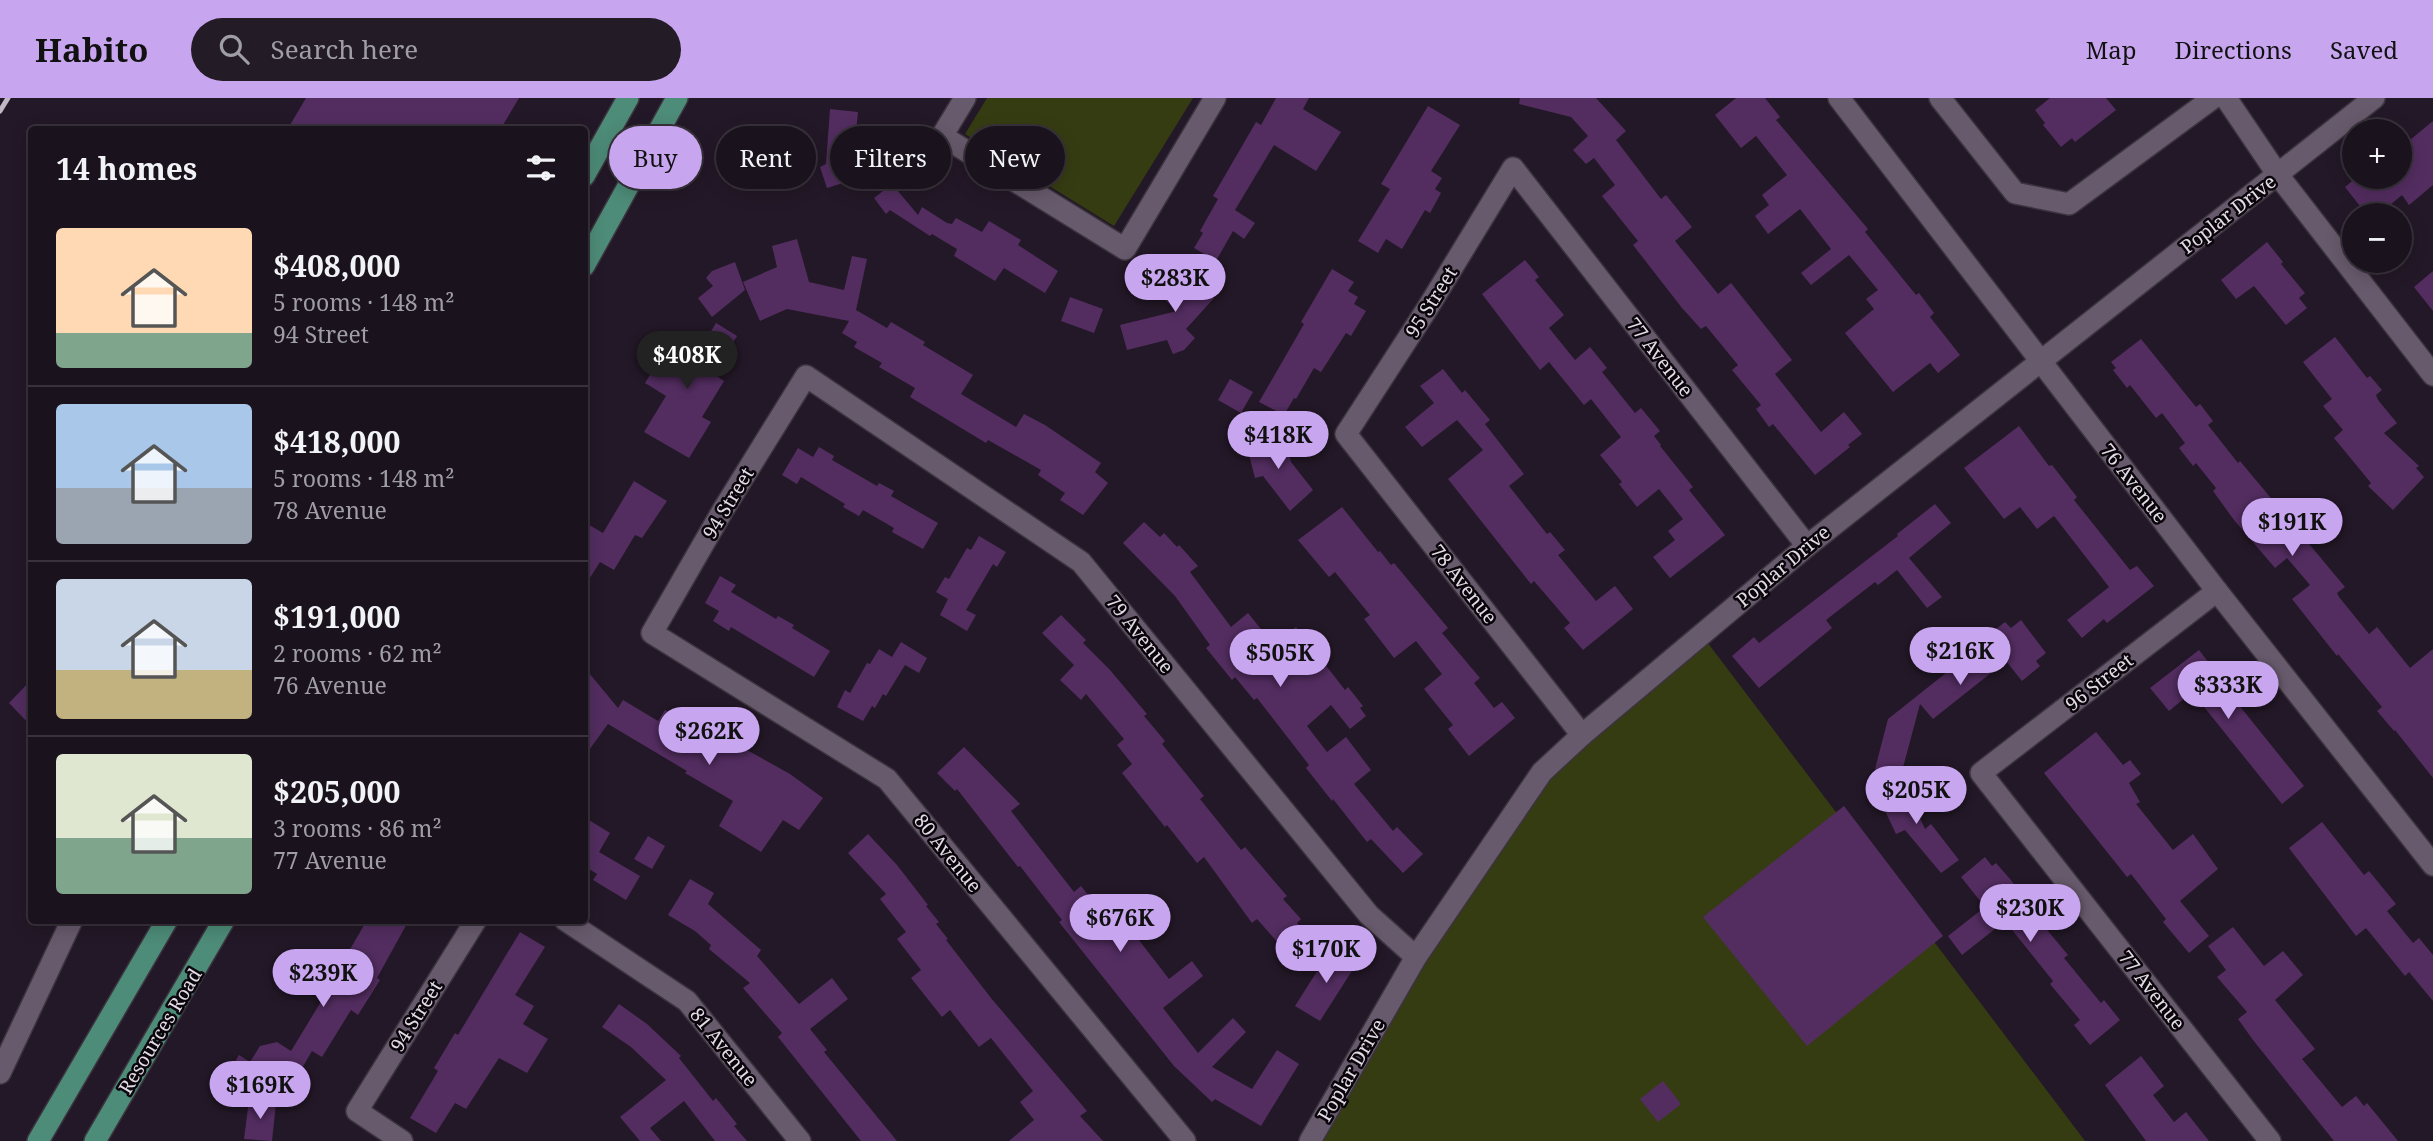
<!DOCTYPE html>
<html lang="en">
<head>
<meta charset="utf-8">
<style>
	:root { --surface:#1a121d; --page:#231b26; --text:#f1f3f6; --muted:#9f9ea4; --line:#38323b; --accent:#c8a6ef }
	body { margin:0; font-family:"Noto Serif",serif; background:var(--page); color:var(--text); height:100vh; display:flex; flex-direction:column; font-size:26px; white-space:nowrap }
	* { box-sizing:border-box; margin:0 }
	p { font-size:23px; color:var(--muted) }
	.icon { flex:none; width:38px; height:38px; fill:none; stroke:currentColor; stroke-width:2; stroke-linecap:round; stroke-linejoin:round }
	.map { position:relative; flex:1; overflow:hidden }
	.panel { position:absolute; left:28px; top:28px; width:560px; height:798px; display:flex; flex-direction:column; background:var(--surface); border-radius:7px; box-shadow:0 4px 18px #0003,0 0 0 2px var(--line) }
	.panel>* { flex:none }
	.banner { position:absolute; left:609px; top:28px; width:665px; height:63px; display:flex; gap:14px }
	.buttons { position:absolute; left:2342px; top:21px; display:grid; gap:14px }
	.buttons a { display:grid; place-items:center; width:70px; height:70px; border-radius:50%; background:var(--surface); box-shadow:0 4px 18px #0003,0 0 0 2px var(--line); font-size:35px }
	.price { position:absolute; translate:-50% -60px; padding:0 16px; border-radius:24px; background:var(--accent); color:#111; font-size:23px; line-height:46px; filter:drop-shadow(0 2px 4px #0008) }
	.price::after { content:''; position:absolute; left:50%; top:42px; width:21px; height:16px; margin-left:-10px; background:inherit; clip-path:polygon(0 0,100% 0,50% 100%) }
	.price.current { background:#222; color:#fff }
	ul { padding:0; list-style:none }
	li { display:flex; align-items:center; gap:21px; height:175px; padding:0 28px }
	li+li { border-top:2px solid var(--line) }
	li span { display:grid; place-items:center; flex:none; width:196px; height:140px; border-radius:7px; color:#555 }
	li>.icon { margin-inline-start:auto }
	span .icon { width:84px; height:84px; fill:#fffc; stroke-width:1 }
	li b { font-size:30px }
	h2 { display:flex; justify-content:space-between; align-items:center; height:84px; padding:0 28px; font-size:30px }
	.chip { padding:0 24px; border-radius:32px; background:var(--surface); box-shadow:0 4px 18px #0003,0 0 0 2px var(--line); font-size:24px; line-height:63px }
	.chip.current { background:var(--accent); color:#111 }
	header { display:flex; align-items:center; gap:42px; box-sizing:border-box; height:98px; padding:0 35px; background:var(--accent); color:#111 }
	header strong { font-size:33px }
	nav { display:flex; gap:38px; margin-inline-start:auto; font-size:24px }
	.search { width:490px; height:63px; background:var(--page); display:flex; align-items:center; gap:18px; box-sizing:border-box; padding:0 24px; border-radius:38px; color:var(--muted); font-size:26px }
	.map>svg:first-child { display:block }
	.green { fill:#363c12 }
	.building { fill:#532d60 }
	.lines { fill:none; stroke-linecap:round; stroke-linejoin:round }
	.minor-casing { stroke:#3b333e; stroke-width:24 }
	.major-casing { stroke:#3b333e; stroke-width:24 }
	.minor { stroke:#675a6c; stroke-width:21 }
	.major { stroke:#4d8c78; stroke-width:21 }
	.rail { stroke:#c1b8c4; stroke-width:5 }
	.labels { text-anchor:middle; stroke-width:5; stroke-linejoin:round; paint-order:stroke }
	.street-label { font-size:19px; fill:#e3dbe6; stroke:#09050b }
</style>
</head>
<body>
<header>
<strong>Habito</strong>
<div class="search"><svg class="icon" aria-label="search" viewBox="0 0 24 24"><circle cx="10" cy="10" r="6"/><path d="M15 15l6 6"/></svg>Search here</div>
<nav><a>Map</a><a>Directions</a><a>Saved</a></nav>
</header>
<div class="map">
<svg width="2433" height="1043" viewBox="0 0 2433 1043">
	<rect width="100%" height="100%" fill="#231827"/>
	<g class="green">
		<polygon points="987,0 1193,0 1114,128 965,36"/>
		<polygon points="1701,536 2085,1043 1310,1043 1542,674"/>
	</g>
	<g class="building">
		<polygon points="306,0 519,0 500,32 287,32"/>
		<polygon points="1276,0 1309,0 1303,11 1341,34 1316,73 1274,47 1235,112 1255,125 1244,141 1233,133 1216,163 1194,150 1203,135 1200,133 1218,101 1213,98 1256,24 1261,27"/>
		<polygon points="1520,0 1596,0 1626,33 1616,42 1661,101 1666,97 1692,129 1675,143 1718,196 1731,185 1792,262 1775,276 1821,334 1844,314 1862,336 1848,347 1850,349 1815,377 1773,326 1769,329 1756,311 1761,307 1732,272 1738,267 1706,228 1701,231 1682,210 1633,147 1638,143 1602,98 1615,87 1594,60 1586,66 1573,52 1588,38 1571,19 1519,6"/>
		<polygon points="1736,0 1765,0 1780,19 1776,22 1868,131 1865,134 1916,197 1919,195 1934,215 1930,219 1960,257 1938,275 1930,265 1893,294 1845,235 1874,211 1866,201 1878,192 1849,157 1811,187 1801,175 1831,151 1800,111 1768,136 1755,118 1769,107 1762,97 1787,77 1756,38 1741,50 1715,17"/>
		<polygon points="2050,0 2106,0 2116,12 2075,44 2072,40 2061,49 2043,27 2045,25 2035,12"/>
		<polygon points="1428,8 1460,27 1431,73 1442,80 1435,91 1441,95 1430,115 1425,112 1402,151 1386,141 1378,155 1358,143 1390,91 1381,86"/>
		<polygon points="830,11 858,14 855,43 865,78 827,90 820,69 826,66"/>
		<polygon points="2433,23 2433,87 2409,107 2402,97 2378,117 2367,117 2345,89 2357,79 2399,79 2399,51"/>
		<polygon points="892,86 918,117 922,109 947,125 952,126 956,120 982,134 989,123 1021,142 1018,147 1058,173 1045,195 1004,170 995,183 954,158 957,151 932,136 930,138 890,112 886,116 874,100"/>
		<polygon points="797,141 809,184 844,192 852,158 867,161 856,212 887,230 891,224 925,244 923,247 973,277 961,296 1016,329 1024,316 1045,327 1101,365 1095,374 1108,385 1083,417 1060,402 1065,395 1038,377 1041,372 988,342 986,345 910,299 915,290 879,269 882,265 854,249 857,244 842,235 849,223 787,211 760,223 743,184 777,169 772,148"/>
		<polygon points="2267,144 2283,164 2281,166 2305,195 2299,200 2307,210 2286,227 2254,188 2236,201 2221,182"/>
		<polygon points="1525,162 1539,179 1535,182 1564,217 1549,230 1575,262 1590,249 1607,270 1602,274 1635,315 1641,310 1660,333 1654,338 1661,347 1660,348 1693,389 1689,392 1725,437 1670,480 1653,459 1675,442 1668,433 1683,421 1659,391 1637,409 1619,386 1622,384 1600,357 1621,339 1591,301 1584,307 1549,264 1540,272 1482,196"/>
		<polygon points="1206,163 1223,174 1209,195 1214,200 1186,231 1195,240 1184,252 1173,256 1167,242 1127,252 1120,227 1177,213 1164,201 1175,188 1180,191"/>
		<polygon points="735,164 745,192 712,219 698,200 713,188 706,180 712,173"/>
		<polygon points="1332,171 1354,184 1348,193 1358,199 1354,206 1366,213 1351,238 1346,235 1321,274 1314,270 1296,301 1294,300 1284,317 1259,304 1304,226 1301,224"/>
		<polygon points="2433,173 2433,213 2414,189"/>
		<polygon points="1070,199 1103,211 1094,235 1061,223"/>
		<polygon points="716,225 737,238 713,276 724,283 702,319 711,324 689,360 644,334 666,298 645,285 670,244 695,260"/>
		<polygon points="2335,239 2367,280 2370,278 2382,292 2376,297 2378,302 2397,325 2384,335 2419,368 2416,370 2424,379 2393,412 2368,388 2371,385 2334,340 2343,332 2323,308 2332,301 2303,264"/>
		<polygon points="2141,241 2196,309 2200,306 2213,323 2208,327 2238,365 2240,363 2345,489 2337,495 2339,499 2369,536 2377,529 2410,570 2433,551 2433,680 2395,632 2394,633 2377,613 2382,609 2338,556 2337,558 2292,501 2310,487 2287,460 2275,470 2234,422 2213,393 2216,390 2196,365 2193,368 2179,350 2185,345 2162,315 2156,320 2130,287 2127,290 2113,272 2116,270 2111,264"/>
		<polygon points="1443,271 1462,295 1465,292 1490,322 1485,326 1524,376 1509,388 1547,436 1550,434 1565,452 1558,457 1596,503 1615,488 1633,511 1583,552 1564,530 1570,525 1534,483 1531,486 1448,381 1483,352 1457,322 1422,349 1405,329 1434,305 1420,288"/>
		<polygon points="1230,281 1253,294 1241,315 1218,302"/>
		<polygon points="2019,328 2049,368 2052,367 2077,399 2074,402 2130,472 2137,468 2154,488 2107,525 2104,521 2082,540 2067,522 2109,489 2054,418 2037,431 2020,409 2004,421 1964,370"/>
		<polygon points="1274,334 1263,352 1286,345 1291,364 1313,392 1290,413 1263,378 1255,380 1247,349 1247,342"/>
		<polygon points="819,349 834,358 832,362 877,388 879,385 894,393 891,398 938,425 923,451 892,434 894,430 863,412 859,418 843,409 845,406 801,379 797,386 782,377 798,350 813,359"/>
		<polygon points="634,383 667,403 642,440 635,437 614,472 600,464 584,489 584,424 603,435"/>
		<polygon points="1935,406 1951,425 1909,460 1942,499 1927,510 1897,472 1878,487 1875,484 1826,522 1832,530 1759,590 1732,558 1754,539 1759,545 1898,438 1897,436"/>
		<polygon points="1342,409 1378,454 1380,453 1391,467 1394,465 1448,530 1442,535 1480,580 1474,585 1494,610 1502,604 1515,620 1469,658 1448,631 1453,627 1424,591 1442,576 1416,543 1394,560 1364,521 1370,517 1335,474 1329,479 1298,442"/>
		<polygon points="1144,424 1160,439 1164,435 1177,449 1179,447 1198,468 1190,474 1231,529 1248,515 1273,546 1296,529 1345,592 1348,589 1363,608 1360,610 1366,618 1350,631 1331,607 1307,628 1327,654 1346,639 1371,672 1354,686 1393,733 1397,729 1423,756 1403,775 1371,741 1367,744 1333,701 1332,703 1306,670 1309,667 1257,600 1254,602 1235,579 1232,582 1206,550 1210,547 1175,498 1123,445"/>
		<polygon points="979,438 1006,454 997,469 993,466 966,512 976,517 967,533 940,517 948,501 936,494 945,479 949,481 967,450 971,452"/>
		<polygon points="720,478 736,487 731,494 776,521 778,518 794,527 792,530 830,553 814,579 731,529 729,533 713,523 719,513 705,505"/>
		<polygon points="1061,517 1086,542 1083,545 1110,572 1147,616 1144,618 1165,643 1162,646 1204,698 1200,701 1241,752 1245,749 1287,798 1283,801 1301,821 1297,825 1308,838 1288,856 1257,821 1252,825 1204,759 1197,765 1167,727 1165,729 1122,675 1132,666 1117,647 1124,641 1086,596 1081,602 1060,582 1074,567 1042,535"/>
		<polygon points="2021,522 2046,555 2036,563 2040,568 2022,583 2006,563 1933,621 1920,606 1901,677 1875,671 1888,621 1985,544 1983,541 2005,524 2011,530"/>
		<polygon points="901,544 927,560 919,575 905,567 886,598 883,596 875,610 872,608 863,623 837,609 845,592 850,595 867,565 870,566 879,551 892,559"/>
		<polygon points="2199,552 2216,574 2214,576 2304,688 2282,706 2192,594 2169,613 2150,590"/>
		<polygon points="584,569 618,610 623,602 658,623 665,612 680,620 677,625 706,640 711,632 790,676 823,700 799,732 783,722 761,754 719,728 733,703 685,675 687,673 608,626 584,659"/>
		<polygon points="32,581 32,629 9,605"/>
		<polygon points="2096,634 2123,667 2130,662 2141,676 2129,685 2140,704 2136,706 2173,752 2193,736 2218,771 2180,803 2209,838 2189,855 2163,824 2166,821 2131,776 2127,779 2044,675"/>
		<polygon points="964,649 1020,706 1011,713 1074,794 1081,788 1115,831 1125,824 1169,881 1192,863 1203,878 1163,910 1198,955 1233,920 1246,934 1212,969 1252,991 1277,952 1299,966 1261,1028 1215,1001 1212,1004 1174,968 1059,824 1062,822 1020,768 1018,769 957,691 955,693 937,675"/>
		<polygon points="1903,683 1925,731 1931,726 1959,762 1941,775 1905,732 1896,736 1877,696"/>
		<polygon points="1844,708 1943,838 1807,948 1703,819"/>
		<polygon points="584,719 610,735 599,754 640,778 626,802 593,782 597,776 589,771 584,778"/>
		<polygon points="2322,724 2364,777 2369,773 2396,806 2387,813 2413,845 2419,840 2433,857 2433,903 2409,874 2405,878 2366,830 2356,838 2289,750"/>
		<polygon points="868,736 897,767 928,807 926,808 939,824 936,826 948,841 946,842 991,900 1087,1013 1080,1018 1103,1043 1009,1043 1034,1022 1020,1004 1033,993 991,940 979,949 950,912 942,919 911,880 921,872 897,841 906,834 880,801 886,796 848,755"/>
		<polygon points="648,738 665,748 652,771 634,761"/>
		<polygon points="1985,759 1992,768 1996,765 2010,781 2040,820 2038,821 2068,857 2064,860 2101,905 2104,902 2120,922 2090,947 2074,927 2080,922 2050,886 2053,883 2005,823 1962,857 1948,838 1985,809 1961,779"/>
		<polygon points="690,781 714,795 708,806 761,852 757,858 799,906 832,880 848,901 810,931 827,952 824,954 897,1043 861,1043 778,939 782,935 743,890 750,885 709,851 711,847 695,833 668,817"/>
		<polygon points="367,822 409,822 377,880 380,882 358,917 351,912 322,959 312,953 295,982 269,967 248,1002 214,999 239,957 250,964 260,948 277,944 291,953 325,897 315,891 336,855 345,860"/>
		<polygon points="2233,829 2264,868 2283,853 2303,877 2275,902 2315,951 2302,961 2342,1009 2356,998 2364,1008 2367,1005 2398,1043 2334,1043 2253,942 2238,921 2247,914 2217,879 2226,872 2208,848"/>
		<polygon points="520,834 545,849 515,897 534,908 523,926 548,941 527,975 499,960 466,1011 455,1005 436,1035 410,1020 438,973 434,970 455,935 458,937"/>
		<polygon points="1332,850 1357,865 1320,923 1295,908"/>
		<polygon points="619,906 647,926 681,958 679,960 713,1003 716,1000 737,1026 734,1028 747,1043 715,1043 684,1003 650,1030 661,1043 640,1043 620,1019 666,982 631,949 602,929"/>
		<polygon points="2141,958 2164,988 2153,997 2174,1024 2186,1014 2209,1043 2146,1043 2105,987"/>
		<polygon points="1663,983 1681,1006 1658,1024 1640,1001"/>
		<polygon points="249,1002 276,1005 272,1043 244,1041"/>
	</g>
	<g class="lines">
		<g class="minor-casing">
			<g id="minor">
				<polyline points="965,0 942,38 1125,151 1215,0"/>
				<polyline points="1839,0 2217,493 2433,767"/>
				<polyline points="1940,0 2015,95 2069,106 2213,0"/>
				<polyline points="2226,0 2278,77 2433,277"/>
				<polyline points="2217,493 1981,675 2270,1043"/>
				<polyline points="1582,637 1346,336 1427,211 1513,70 1807,448"/>
				<polyline points="565,822 687,903 800,1043"/>
				<polyline points="0,975 72,822"/>
				<polyline points="402,1043 357,1013 476,822"/>
				<polyline points="1185,1043 887,681 652,535 723,412 806,278 1081,464 1369,817 1416,859"/>
				<polyline points="1310,1043 1416,859 1542,674 1582,637 1807,448 2374,0"/>
			</g>
		</g>
		<g class="major-casing">
			<g id="major">
				<polyline points="584,78 628,0"/>
				<polyline points="584,168 677,0"/>
				<polyline points="38,1043 167,822"/>
				<polyline points="95,1043 224,822"/>
			</g>
		</g>
		<use href="#minor" class="minor"/>
		<use href="#major" class="major"/>
		<polyline class="rail" points="0,13 8,0"/>
	</g>
	<g class="labels">
		<g class="street-label">
			<text transform="translate(2228 116) rotate(-38)" y="7">Poplar Drive</text>
			<text transform="translate(1431 204) rotate(-58)" y="7">95 Street</text>
			<text transform="translate(1660 259) rotate(52)" y="7">77 Avenue</text>
			<text transform="translate(2134 385) rotate(52)" y="7">76 Avenue</text>
			<text transform="translate(728 405) rotate(-59)" y="7">94 Street</text>
			<text transform="translate(1783 468) rotate(-40)" y="7">Poplar Drive</text>
			<text transform="translate(1464 486) rotate(52)" y="7">78 Avenue</text>
			<text transform="translate(1140 536) rotate(51)" y="7">79 Avenue</text>
			<text transform="translate(2099 584) rotate(-38)" y="7">96 Street</text>
			<text transform="translate(948 755) rotate(51)" y="7">80 Avenue</text>
			<text transform="translate(2152 892) rotate(52)" y="7">77 Avenue</text>
			<text transform="translate(416 918) rotate(-58)" y="7">94 Street</text>
			<text transform="translate(160 933) rotate(-59)" y="7">Resources Road</text>
			<text transform="translate(724 949) rotate(51)" y="7">81 Avenue</text>
			<text transform="translate(1351 972) rotate(-60)" y="7">Poplar Drive</text>
		</g>
	</g>
</svg>
<div class="buttons">
<a>+</a>
<a>−</a>
</div>
<b class="price" style="left:1175px;top:216px">$283K</b>
<b class="price current" style="left:687px;top:293px">$408K</b>
<b class="price" style="left:1278px;top:373px">$418K</b>
<b class="price" style="left:2292px;top:460px">$191K</b>
<b class="price" style="left:1960px;top:589px">$216K</b>
<b class="price" style="left:1280px;top:591px">$505K</b>
<b class="price" style="left:2228px;top:623px">$333K</b>
<b class="price" style="left:709px;top:669px">$262K</b>
<b class="price" style="left:1916px;top:728px">$205K</b>
<b class="price" style="left:2030px;top:846px">$230K</b>
<b class="price" style="left:1120px;top:856px">$676K</b>
<b class="price" style="left:1326px;top:887px">$170K</b>
<b class="price" style="left:323px;top:911px">$239K</b>
<b class="price" style="left:260px;top:1023px">$169K</b>
<div class="banner">
<a class="chip current">Buy</a>
<a class="chip">Rent</a>
<a class="chip">Filters</a>
<a class="chip">New</a>
</div>
<section class="panel">
<h2>14 homes<svg class="icon" aria-label="filters" viewBox="0 0 24 24"><path d="M4 7h16M4 17h16"/><circle cx="9" cy="7" r="2"/><circle cx="15" cy="17" r="2"/></svg></h2>
<ul>
<li><span style="background:linear-gradient(#ffd9b3 75%,#7fa58c 0)"><svg class="icon" aria-label="home" viewBox="0 0 24 24"><path d="M3 11l9-7 9 7M6 9v11h12V9"/></svg></span><div><b>$408,000</b><p>5 rooms · 148 m²</p><p>94 Street</p></div></li>
<li><span style="background:linear-gradient(#a9c7e8 60%,#9aa5b1 0)"><svg class="icon" aria-label="home" viewBox="0 0 24 24"><path d="M3 11l9-7 9 7M6 9v11h12V9"/></svg></span><div><b>$418,000</b><p>5 rooms · 148 m²</p><p>78 Avenue</p></div></li>
<li><span style="background:linear-gradient(#c9d6e8 65%,#c2b280 0)"><svg class="icon" aria-label="home" viewBox="0 0 24 24"><path d="M3 11l9-7 9 7M6 9v11h12V9"/></svg></span><div><b>$191,000</b><p>2 rooms · 62 m²</p><p>76 Avenue</p></div></li>
<li><span style="background:linear-gradient(#dfe7d0 60%,#7fa58c 0)"><svg class="icon" aria-label="home" viewBox="0 0 24 24"><path d="M3 11l9-7 9 7M6 9v11h12V9"/></svg></span><div><b>$205,000</b><p>3 rooms · 86 m²</p><p>77 Avenue</p></div></li>
</ul>
</section>
</div>
</body>
</html>
